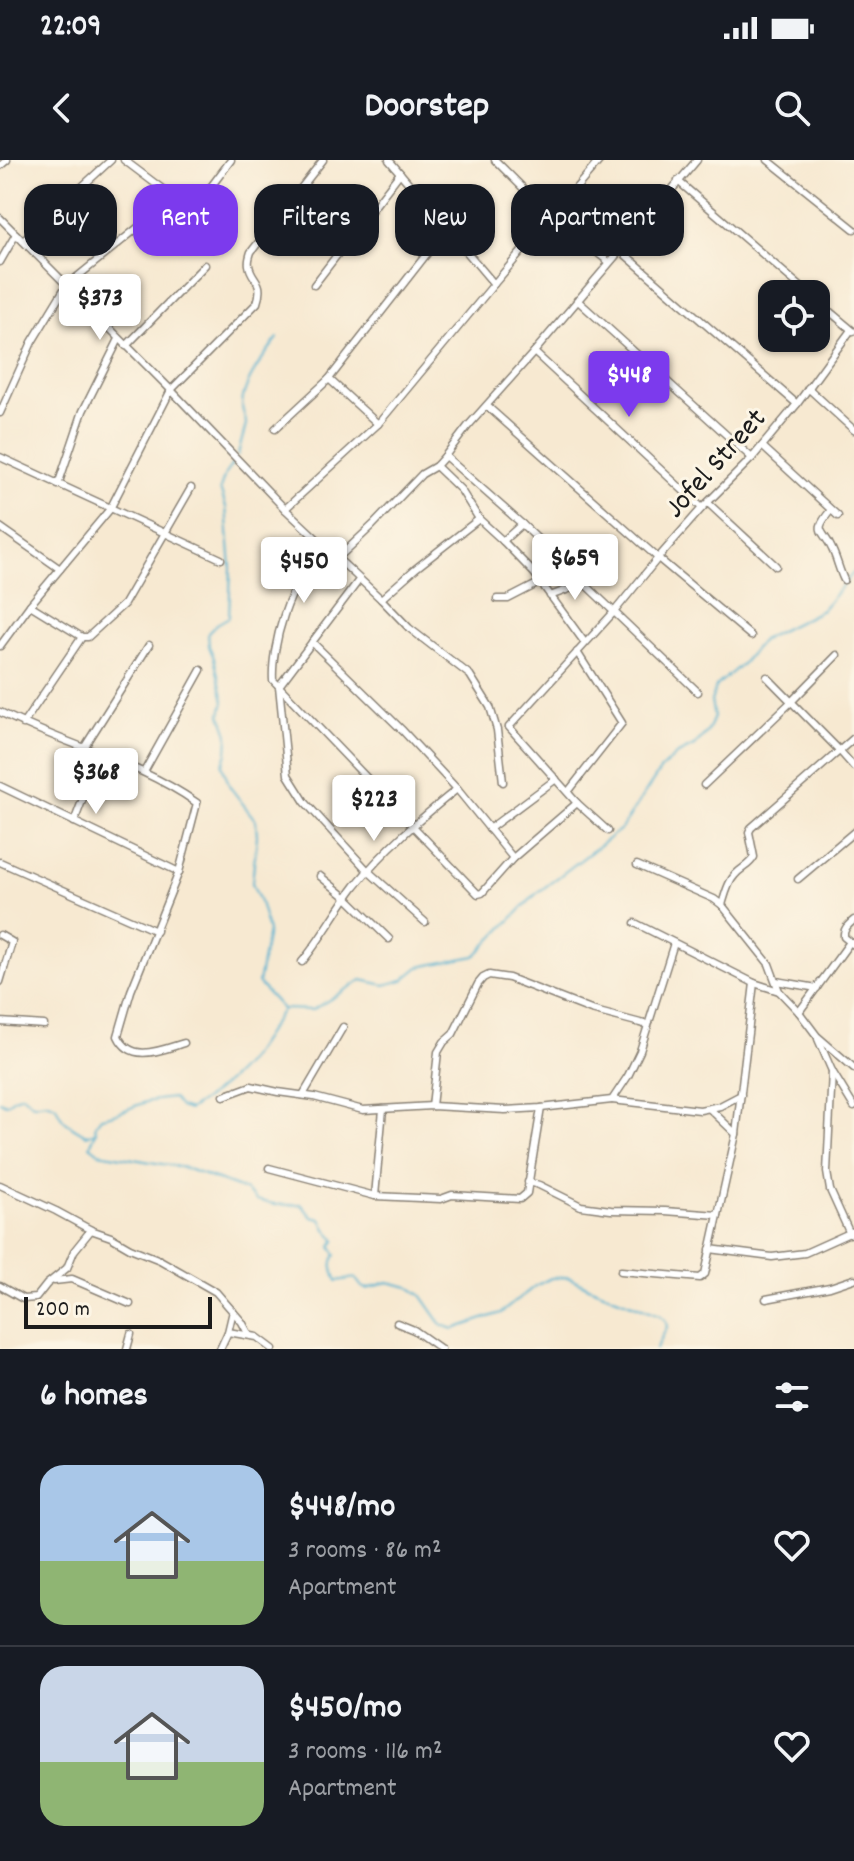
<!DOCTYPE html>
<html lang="en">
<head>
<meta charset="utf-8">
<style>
	:root { --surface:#171b24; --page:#242831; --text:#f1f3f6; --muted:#9ea1a6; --line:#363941; --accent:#7c3aed }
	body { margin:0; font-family:Dekko,sans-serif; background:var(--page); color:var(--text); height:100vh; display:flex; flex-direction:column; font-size:30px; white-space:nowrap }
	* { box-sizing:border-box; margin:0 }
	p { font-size:26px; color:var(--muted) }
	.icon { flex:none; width:44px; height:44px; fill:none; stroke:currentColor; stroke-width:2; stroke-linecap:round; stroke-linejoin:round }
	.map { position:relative; height:1189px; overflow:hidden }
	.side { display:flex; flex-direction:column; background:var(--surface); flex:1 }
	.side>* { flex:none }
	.hud { position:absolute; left:24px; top:24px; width:806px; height:72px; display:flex; gap:16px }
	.buttons { position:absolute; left:758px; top:120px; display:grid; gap:16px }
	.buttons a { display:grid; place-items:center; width:72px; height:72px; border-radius:16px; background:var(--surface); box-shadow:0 2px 6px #0004; font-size:40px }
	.scale { position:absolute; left:24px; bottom:20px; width:188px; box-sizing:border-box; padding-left:8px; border:4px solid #1c1c1c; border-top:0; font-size:22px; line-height:28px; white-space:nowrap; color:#1c1c1c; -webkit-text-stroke:6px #fcf5e5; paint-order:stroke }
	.price { position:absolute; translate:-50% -68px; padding:0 18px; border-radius:8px; background:#fff; color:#222; font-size:26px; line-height:52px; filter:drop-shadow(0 2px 4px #0008) }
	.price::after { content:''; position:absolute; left:50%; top:48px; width:24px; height:18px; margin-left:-12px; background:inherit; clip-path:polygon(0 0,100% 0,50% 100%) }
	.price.on { background:var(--accent); color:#fff }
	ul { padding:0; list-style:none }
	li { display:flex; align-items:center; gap:24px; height:200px; padding:0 40px }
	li+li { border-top:2px solid var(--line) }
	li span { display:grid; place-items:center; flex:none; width:224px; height:160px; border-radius:24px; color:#555 }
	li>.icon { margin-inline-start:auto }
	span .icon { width:96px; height:96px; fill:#fffc; stroke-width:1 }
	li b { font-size:34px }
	h2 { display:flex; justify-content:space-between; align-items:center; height:96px; padding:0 40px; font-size:34px }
	.pill { padding:0 28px; border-radius:24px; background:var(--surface); box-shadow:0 2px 6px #0004; font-size:28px; line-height:72px }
	.pill.on { background:var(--accent); color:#fff }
	.status { display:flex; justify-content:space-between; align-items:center; height:56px; padding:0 40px; background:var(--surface); direction:ltr }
	.status svg { height:22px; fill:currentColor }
	header { display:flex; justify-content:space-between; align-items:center; height:104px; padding:0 40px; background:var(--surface); font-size:36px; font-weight:700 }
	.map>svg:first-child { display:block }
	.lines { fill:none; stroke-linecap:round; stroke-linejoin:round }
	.stream { stroke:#52b1d0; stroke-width:2 }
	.street-casing { stroke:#8a8276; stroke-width:9 }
	.street { stroke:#fff; stroke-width:6 }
	.labels { text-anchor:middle; stroke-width:6; stroke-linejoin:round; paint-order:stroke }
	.street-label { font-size:30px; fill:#1c1c1c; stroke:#fcf5e5 }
</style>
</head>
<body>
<div class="status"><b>22:09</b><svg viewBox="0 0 49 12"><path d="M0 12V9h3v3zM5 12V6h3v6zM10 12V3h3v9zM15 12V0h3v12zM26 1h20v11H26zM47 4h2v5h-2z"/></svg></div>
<header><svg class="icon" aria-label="back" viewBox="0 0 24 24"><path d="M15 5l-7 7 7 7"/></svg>Doorstep<svg class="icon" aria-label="search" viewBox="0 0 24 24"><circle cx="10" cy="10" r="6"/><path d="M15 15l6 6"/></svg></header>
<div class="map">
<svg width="854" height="1189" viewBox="0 0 854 1189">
	<rect width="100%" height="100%" fill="#fcf5e5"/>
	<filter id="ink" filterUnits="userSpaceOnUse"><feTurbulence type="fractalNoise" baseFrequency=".0125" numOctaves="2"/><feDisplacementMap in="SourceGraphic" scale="16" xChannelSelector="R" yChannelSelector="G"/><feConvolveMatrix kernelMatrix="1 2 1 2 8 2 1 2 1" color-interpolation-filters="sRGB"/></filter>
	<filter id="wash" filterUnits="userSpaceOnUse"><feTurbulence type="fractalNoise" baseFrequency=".006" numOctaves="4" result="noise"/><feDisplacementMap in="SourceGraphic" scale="32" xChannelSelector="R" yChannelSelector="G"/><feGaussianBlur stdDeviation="1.8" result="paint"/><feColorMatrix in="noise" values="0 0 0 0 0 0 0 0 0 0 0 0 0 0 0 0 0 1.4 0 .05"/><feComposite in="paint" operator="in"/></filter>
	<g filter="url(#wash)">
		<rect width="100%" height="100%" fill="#f7e9d1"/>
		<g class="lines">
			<g class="stream">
				<path d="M 238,295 C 240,285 244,274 246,264 C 246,257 242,252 242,246 C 242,225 265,194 278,178"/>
				<polyline points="235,300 225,314 220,329 226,347 231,408 229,457 217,464 208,473 209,486 214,498 224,541 221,554 228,574 227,594 222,605 230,627 256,661 257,676 252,723 260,742 268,771 258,823 282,849 312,850 362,820 385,825 403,820 419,807 475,796 536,734 621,669 661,609 676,595 694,586 708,571 714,557 711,541 716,526 742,504 762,480 822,450 854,412"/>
				<path d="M 282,850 C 271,866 261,884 249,899 C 233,919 211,936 189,950 L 180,947 L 173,938 C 164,939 155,940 146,942 C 131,947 117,955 101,957 L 95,965 L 96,972 L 90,986 L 99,993 L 185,1008 L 245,1030 L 256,1040 L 274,1044 L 289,1045 L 301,1044 L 312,1057 L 321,1059 L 326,1069 L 336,1080 L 331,1086 L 336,1095 C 330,1103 333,1112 337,1121 L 355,1118 L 362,1127 L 367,1129 L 388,1122 L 409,1127 L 421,1135 L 442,1165 L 454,1169 L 501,1153 L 535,1126 L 551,1118 L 568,1117 L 591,1128 L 660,1155 L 666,1161 L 667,1167 L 656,1189"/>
				<path d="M 0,941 L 6,944 L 14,938 L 22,935 L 33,944 L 46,942 L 56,946 C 62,964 71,965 86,975 L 95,972"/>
			</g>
		</g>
	</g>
	<g filter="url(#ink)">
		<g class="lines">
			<g class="street-casing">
				<g id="street">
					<polyline points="124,0 185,46 198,44 231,0"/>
					<polyline points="389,0 494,124"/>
					<polyline points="495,0 552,57 609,102"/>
					<polyline points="768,0 854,69"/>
					<polyline points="0,6 7,0"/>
					<polyline points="678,21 809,134"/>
					<polyline points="0,58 171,230 285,349 381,439 409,468 470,515 490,547 497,570 503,622"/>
					<polyline points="23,81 111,0"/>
					<polyline points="620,90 797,244"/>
					<polyline points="0,102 16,74"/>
					<polyline points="314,125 400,13"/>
					<polyline points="577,140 752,298"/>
					<polyline points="816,140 853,171"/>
					<polyline points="126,186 205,105"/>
					<polyline points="534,192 702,348"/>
					<polyline points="329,219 378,264"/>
					<polyline points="808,228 854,270"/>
					<polyline points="487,246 658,398 751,476"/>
					<polyline points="0,253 32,182 66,126 173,39"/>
					<polyline points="275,269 329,219 447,68"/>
					<polyline points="762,286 838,356"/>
					<polyline points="445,296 522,364 698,532"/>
					<polyline points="0,297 221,399"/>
					<polyline points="58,325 83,251 119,179"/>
					<polyline points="708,343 776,406"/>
					<polyline points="285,349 378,264 494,124 600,0"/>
					<path d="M 831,350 C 812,373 823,368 832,389 C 837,399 839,410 844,420"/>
					<polyline points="479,359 503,381 522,364"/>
					<polyline points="0,367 60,409"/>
					<polyline points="503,381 534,413 585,483"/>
					<polyline points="359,420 279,526 288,615 305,642 368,711 425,762"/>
					<polyline points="550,436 569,429 578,419"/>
					<polyline points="381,439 415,409 479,359 461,330 436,306"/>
					<polyline points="497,439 508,439 541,422"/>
					<polyline points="30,445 82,477 88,477 124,444 191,328"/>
					<polyline points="312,482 403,571 457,629 513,698"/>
					<path d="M 0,486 L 30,445 L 110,349 L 171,230 L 257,143 C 265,120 251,120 249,105 C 248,101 250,95 251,92 L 323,0"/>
					<polyline points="767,517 839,590 854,607"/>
					<path d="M 0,552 C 64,585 138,601 197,643 L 179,712 L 131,831 L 118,876 C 131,904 161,890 184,883"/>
					<polyline points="23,564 82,477"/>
					<polyline points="84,588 149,485"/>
					<polyline points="144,612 201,510"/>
					<polyline points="704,625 791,542 837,495"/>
					<polyline points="0,626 179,712"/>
					<polyline points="568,632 622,563 577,492"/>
					<path d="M 577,643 L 513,698 L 482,733 L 478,734 L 273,520 C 271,489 289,417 319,401 C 325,397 331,399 337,399 L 373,365 L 422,314 L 436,306 L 445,296 L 468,266 L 534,192 L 697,0"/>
					<polyline points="74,662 100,594"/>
					<polyline points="489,669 556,619"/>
					<polyline points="608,671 577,643 509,567 614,452 658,398 702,348 752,298 797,244 851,170"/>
					<polyline points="0,702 156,771"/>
					<polyline points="637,705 714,739 722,745 769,804 779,831"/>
					<polyline points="320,716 347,738 389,779"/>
					<polyline points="798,719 854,672"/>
					<path d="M 722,745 C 725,735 728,722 735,715 C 742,707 749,706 754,697 L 749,672 L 751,668 L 854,578"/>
					<path d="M 854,760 C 848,765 843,769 844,777 L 854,785"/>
					<polyline points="635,763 754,823 779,831 799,852 817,876 854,908"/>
					<polyline points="0,775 12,782 0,822"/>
					<path d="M 302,802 C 322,778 336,751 355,726 C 385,689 421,658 457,629"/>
					<polyline points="776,821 817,828"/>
					<polyline points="799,852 850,782"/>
					<polyline points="0,862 44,865"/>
					<polyline points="818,879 832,911 854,947"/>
					<polyline points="832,911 827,1012 830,1030 850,1074"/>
					<polyline points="303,935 343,867"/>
					<polyline points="224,936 251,926 278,932 314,937 363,950 432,946 505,950 541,948 612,940 628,916 640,891 674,783"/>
					<polyline points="612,940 700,950 720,946 741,935"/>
					<polyline points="432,946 438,892 444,882 453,874 478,824 483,818 489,815 509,818 591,850 648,865"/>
					<polyline points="710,949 736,974"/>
					<polyline points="269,1008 375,1036 441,1039 452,1035 520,1039 527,1033 541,948"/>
					<polyline points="528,1022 539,1025 581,1046 611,1050 665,1051 718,1055"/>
					<polyline points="0,1025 56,1051 91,1070 111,1077 130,1088 160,1100 216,1132 242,1162 249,1175"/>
					<polyline points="375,1036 383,949"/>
					<polyline points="710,1089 772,1097 805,1093 854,1071"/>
					<polyline points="621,1111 700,1118 705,1114 736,974 754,823"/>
					<polyline points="54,1121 72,1119 130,1144"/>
					<polyline points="0,1126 23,1139 36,1138 47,1124 67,1108 74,1091 91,1070"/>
					<polyline points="766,1139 830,1127 854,1119"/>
					<polyline points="397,1163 414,1170 441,1189"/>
					<polyline points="228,1172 257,1177 273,1189"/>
					<polyline points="127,1189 131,1174"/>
					<polyline points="220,1189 228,1172 233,1151"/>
				</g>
			</g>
			<use href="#street" class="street"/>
		</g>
	</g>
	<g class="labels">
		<g class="street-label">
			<text transform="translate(714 302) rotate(-48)" y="10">Jofel Street</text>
		</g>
	</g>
</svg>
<div class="buttons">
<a><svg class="icon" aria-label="locate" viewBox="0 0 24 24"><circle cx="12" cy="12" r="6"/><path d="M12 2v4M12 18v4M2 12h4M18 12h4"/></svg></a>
</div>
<div class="scale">200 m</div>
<b class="price" style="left:100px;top:182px">$373</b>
<b class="price on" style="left:629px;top:259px">$448</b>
<b class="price" style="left:575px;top:442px">$659</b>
<b class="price" style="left:304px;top:445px">$450</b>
<b class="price" style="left:96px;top:656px">$368</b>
<b class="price" style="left:374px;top:683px">$223</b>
<div class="hud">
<a class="pill">Buy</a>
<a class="pill on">Rent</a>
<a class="pill">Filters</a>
<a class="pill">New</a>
<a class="pill">Apartment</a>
</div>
</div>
<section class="side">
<h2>6 homes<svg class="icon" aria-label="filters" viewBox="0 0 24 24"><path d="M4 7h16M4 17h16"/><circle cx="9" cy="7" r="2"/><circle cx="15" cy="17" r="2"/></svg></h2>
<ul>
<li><span style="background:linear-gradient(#a9c7e8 60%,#8fb573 0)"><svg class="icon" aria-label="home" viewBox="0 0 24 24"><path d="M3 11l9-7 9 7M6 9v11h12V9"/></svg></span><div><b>$448/mo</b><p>3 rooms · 86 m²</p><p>Apartment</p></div><svg class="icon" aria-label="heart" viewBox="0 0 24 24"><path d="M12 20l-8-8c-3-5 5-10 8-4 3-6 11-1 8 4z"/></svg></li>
<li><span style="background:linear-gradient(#c9d6e8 60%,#8fb573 0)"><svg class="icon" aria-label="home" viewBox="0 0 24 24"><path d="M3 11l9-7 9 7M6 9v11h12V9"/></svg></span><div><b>$450/mo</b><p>3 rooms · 116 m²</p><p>Apartment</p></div><svg class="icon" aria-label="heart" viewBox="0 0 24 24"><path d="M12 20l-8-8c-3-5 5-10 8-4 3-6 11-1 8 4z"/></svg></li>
</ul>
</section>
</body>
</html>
